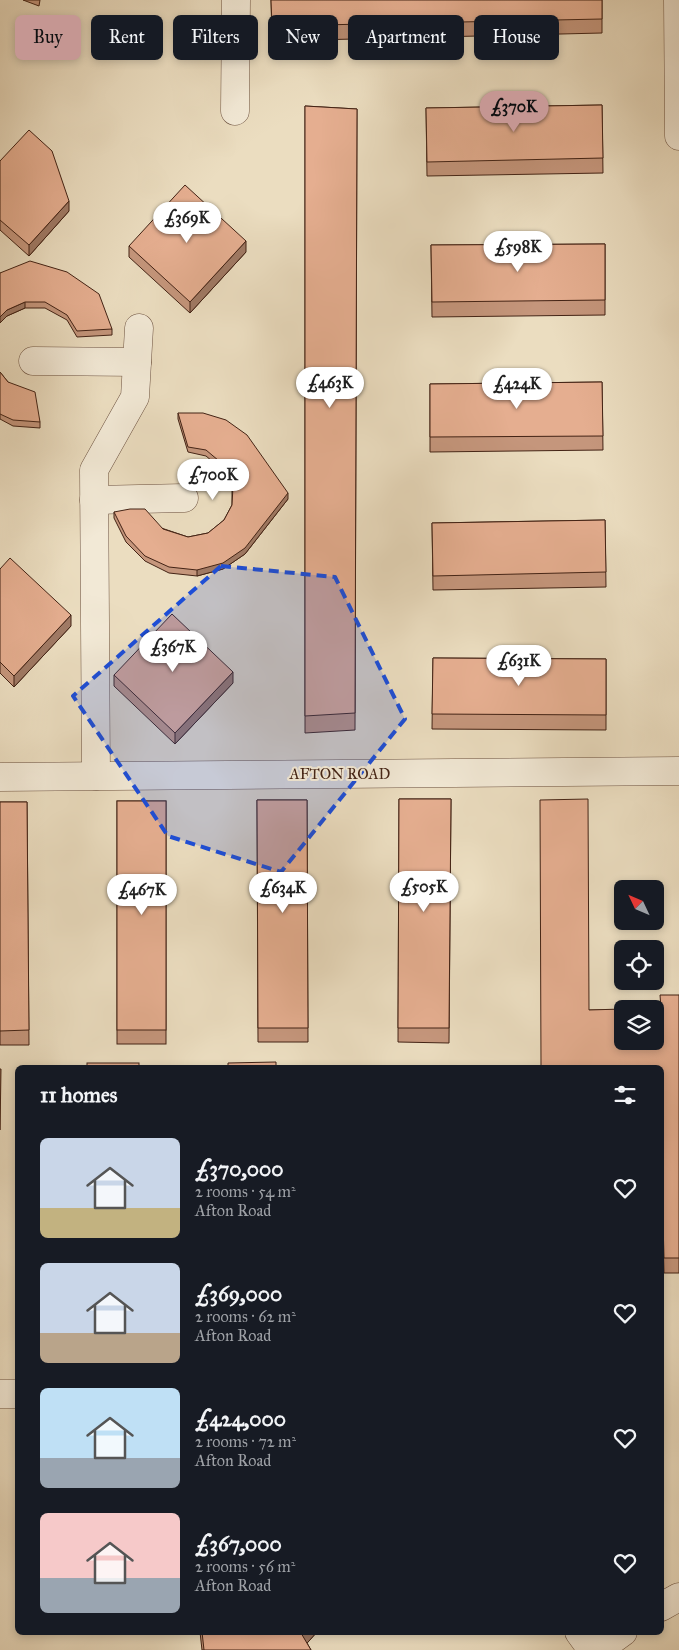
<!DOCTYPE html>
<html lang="en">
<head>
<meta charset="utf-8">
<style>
	:root { --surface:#171b24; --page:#242831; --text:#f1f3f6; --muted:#9ea1a6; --accent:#c59692 }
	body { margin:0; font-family:"IM FELL Great Primer",serif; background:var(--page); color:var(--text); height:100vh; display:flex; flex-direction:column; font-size:19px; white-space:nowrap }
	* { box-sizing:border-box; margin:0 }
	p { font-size:16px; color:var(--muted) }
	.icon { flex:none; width:28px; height:28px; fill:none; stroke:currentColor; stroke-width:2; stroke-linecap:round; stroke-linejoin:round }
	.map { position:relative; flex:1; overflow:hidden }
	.side { position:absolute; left:15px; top:1065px; width:649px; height:570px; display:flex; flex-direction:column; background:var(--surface); border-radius:8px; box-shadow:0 2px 8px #0003 }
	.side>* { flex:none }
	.top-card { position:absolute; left:15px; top:15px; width:650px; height:45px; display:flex; gap:10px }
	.needle { width:32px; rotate:314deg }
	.controls { position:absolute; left:614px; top:880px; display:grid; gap:10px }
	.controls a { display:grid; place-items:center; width:50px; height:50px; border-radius:8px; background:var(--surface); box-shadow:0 2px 8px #0003; font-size:25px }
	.price { position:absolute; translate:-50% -42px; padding:0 11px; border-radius:18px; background:#fff; color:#222; font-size:16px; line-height:32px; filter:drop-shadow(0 1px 2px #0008) }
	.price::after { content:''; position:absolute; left:50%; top:30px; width:15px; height:11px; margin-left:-8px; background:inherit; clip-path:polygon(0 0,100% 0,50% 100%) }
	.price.active { background:var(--accent); color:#111 }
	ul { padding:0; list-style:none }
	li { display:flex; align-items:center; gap:15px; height:125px; padding:0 25px }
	li span { display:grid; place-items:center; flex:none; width:140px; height:100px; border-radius:8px; color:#555 }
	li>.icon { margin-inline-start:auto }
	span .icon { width:60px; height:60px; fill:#fffc; stroke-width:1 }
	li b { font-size:21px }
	h2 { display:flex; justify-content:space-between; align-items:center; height:60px; padding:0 25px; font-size:21px }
	.chip { padding:0 18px; border-radius:8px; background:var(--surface); box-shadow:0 2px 8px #0003; font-size:18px; line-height:45px }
	.chip.active { background:var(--accent); color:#111 }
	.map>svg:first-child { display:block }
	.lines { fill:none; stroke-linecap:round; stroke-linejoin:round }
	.minor-casing { stroke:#6d5240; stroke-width:29 }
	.minor { stroke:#f2e9d6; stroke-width:28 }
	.wall { fill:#c5967c; stroke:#432315 }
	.shaded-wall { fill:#a07a65; stroke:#432315 }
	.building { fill:#e5ae90; stroke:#432315 }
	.marked { fill:#1d4ed8; fill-opacity:0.2; stroke:#1d4ed8; stroke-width:4; stroke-dasharray:10 6; stroke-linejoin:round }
	.labels { text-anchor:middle; stroke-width:4; stroke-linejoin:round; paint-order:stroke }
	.street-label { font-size:15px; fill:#432315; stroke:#f2e9d6 }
</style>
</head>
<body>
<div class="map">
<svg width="679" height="1650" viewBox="0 0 679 1650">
	<rect width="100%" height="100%" fill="#ebddc0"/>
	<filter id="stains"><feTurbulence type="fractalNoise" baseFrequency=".004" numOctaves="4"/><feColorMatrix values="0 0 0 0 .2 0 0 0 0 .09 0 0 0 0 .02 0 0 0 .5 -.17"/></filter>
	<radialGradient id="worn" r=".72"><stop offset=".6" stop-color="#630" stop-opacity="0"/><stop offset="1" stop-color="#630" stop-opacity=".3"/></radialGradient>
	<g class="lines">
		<g class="minor-casing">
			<g id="minor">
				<polyline points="678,0 679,136"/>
				<polyline points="235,111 236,0"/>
				<polyline points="33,361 137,362"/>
				<polyline points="94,500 184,498"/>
				<polyline points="96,776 94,470 135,397 139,328"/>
				<polyline points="0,777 679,771"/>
				<polyline points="0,1394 18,1394"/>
				<polyline points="661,1607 679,1597"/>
				<polyline points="579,1632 592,1650"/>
				<polyline points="598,1650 623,1632"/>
			</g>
		</g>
		<use href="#minor" class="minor"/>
	</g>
	<g class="wall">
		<polygon points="23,0 40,0 39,6"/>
		<polygon points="271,0 602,0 602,33 272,41"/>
		<polygon points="602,105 603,173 427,176 426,108"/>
		<polygon points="305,106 357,109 355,730 305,733"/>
		<polygon points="0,161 69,211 29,256 0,230"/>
		<polygon points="605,244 605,315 432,317 431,245"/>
		<polygon points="129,246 246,252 190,313 129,257"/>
		<polygon points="0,273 112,329 112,335 77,337 67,320 45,308 25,308 7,316 0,323"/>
		<polygon points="0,372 40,422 40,428 13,426 0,419"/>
		<polygon points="602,382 603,450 430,452 430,384"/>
		<polygon points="178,413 288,499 245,554 223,569 197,576 169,573 145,561 126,542 114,518 114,512 188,537 208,533 224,520 232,505 232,491 225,472 206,456 188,452 178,419"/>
		<polygon points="605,520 606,587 433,590 432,523"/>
		<polygon points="0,569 71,626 14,687 0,673"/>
		<polygon points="433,658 606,659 606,730 432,729"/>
		<polygon points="114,675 233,683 175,744 114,686"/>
		<polygon points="399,799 451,799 449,1043 398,1042"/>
		<polygon points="257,800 307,800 308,1042 258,1042"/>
		<rect x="117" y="801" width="49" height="243"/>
		<polygon points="0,802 27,802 29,1045 0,1045"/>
		<polygon points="679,995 679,1273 664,1273 663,1237 661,1237 661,1068 541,1066 589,1010 660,1009"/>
		<polygon points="200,1632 317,1632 307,1643 311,1650 202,1650"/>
	</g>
	<g class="shaded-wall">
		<polygon points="69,201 69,211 29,256 29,245"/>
		<polygon points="246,241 246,252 190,313 190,302"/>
		<polygon points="25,302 25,308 7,316 0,323 0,317 7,310"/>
		<polygon points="288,493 288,499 245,554 223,569 197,576 197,570"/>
		<polygon points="71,615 71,626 14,687 14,676"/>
		<polygon points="233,672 233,683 175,744 175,733"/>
		<polygon points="302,1632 317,1632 301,1650 301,1633"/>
	</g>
	<g class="building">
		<polygon points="271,0 602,0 602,19 272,26"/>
		<polygon points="602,105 603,158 427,162 426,108"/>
		<polygon points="305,106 357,109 355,713 305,716"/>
		<polygon points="29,130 52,151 69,201 29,245 0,220 0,161"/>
		<polygon points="185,185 246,241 190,302 129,246"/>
		<polygon points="605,244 605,300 432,302 431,245"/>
		<polygon points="30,261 67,272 99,294 112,329 77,331 67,315 45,302 25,302 7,310 0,317 0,273"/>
		<polygon points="0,372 8,382 35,392 40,422 13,420 0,414"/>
		<polygon points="602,382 603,436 430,437 430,384"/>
		<polygon points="178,413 203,413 226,420 247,435 288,493 245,548 223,563 197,570 169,567 145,556 126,536 114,512 130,509 145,509 163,529 188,537 208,533 224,520 232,505 233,486 225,466 206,450 188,447"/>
		<polygon points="605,520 606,572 433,576 432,523"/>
		<polygon points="10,558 71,615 14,676 0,662 0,569"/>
		<polygon points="172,614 233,672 175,733 114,675"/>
		<polygon points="433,658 606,659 606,715 432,714"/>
		<polygon points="399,799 451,799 449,1028 398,1028"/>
		<polygon points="588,799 589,1010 622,1009 622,1041 655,1041 655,1009 661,1009 660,995 679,995 679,1258 664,1258 663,1222 661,1222 661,1068 509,1068 509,1066 541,1066 540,800"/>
		<polygon points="257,800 307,800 308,1028 258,1028"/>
		<rect x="117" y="801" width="49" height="229"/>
		<polygon points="0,802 27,802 29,1030 0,1031"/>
		<polygon points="276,1062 276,1068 228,1068 228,1063"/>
		<rect x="87" y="1063" width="52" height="5"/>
		<polygon points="369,1067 416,1068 369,1068"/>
		<polygon points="0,1069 1,1069 0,1130"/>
		<polygon points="202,1632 302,1632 301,1633 311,1650 204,1650"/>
	</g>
	<path class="marked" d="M 221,566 L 335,577 L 405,719 L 281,872 L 168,836 L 73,696 Z"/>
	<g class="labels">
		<g class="street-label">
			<text x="340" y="779">AFTON ROAD</text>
		</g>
	</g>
	<rect width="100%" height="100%" filter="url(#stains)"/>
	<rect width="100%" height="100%" fill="url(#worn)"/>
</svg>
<div class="controls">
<a><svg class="needle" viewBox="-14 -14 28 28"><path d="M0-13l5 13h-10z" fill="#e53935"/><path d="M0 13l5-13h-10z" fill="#9ea1a6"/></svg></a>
<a><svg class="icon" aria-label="locate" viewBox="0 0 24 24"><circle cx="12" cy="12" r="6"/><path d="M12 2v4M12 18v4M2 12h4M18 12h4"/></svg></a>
<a><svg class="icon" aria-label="layers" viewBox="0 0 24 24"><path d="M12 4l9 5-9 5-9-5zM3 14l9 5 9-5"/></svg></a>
</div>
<b class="price active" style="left:514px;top:133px">£370K</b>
<b class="price" style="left:187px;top:244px">£369K</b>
<b class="price" style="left:518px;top:273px">£598K</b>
<b class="price" style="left:330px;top:409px">£463K</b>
<b class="price" style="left:517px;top:410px">£424K</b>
<b class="price" style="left:213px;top:501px">£700K</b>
<b class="price" style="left:173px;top:673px">£367K</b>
<b class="price" style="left:519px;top:687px">£631K</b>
<b class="price" style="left:424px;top:913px">£505K</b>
<b class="price" style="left:283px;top:914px">£634K</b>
<b class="price" style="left:142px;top:916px">£467K</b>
<div class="top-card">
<a class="chip active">Buy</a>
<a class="chip">Rent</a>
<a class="chip">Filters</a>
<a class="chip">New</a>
<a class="chip">Apartment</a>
<a class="chip">House</a>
</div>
<section class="side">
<h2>11 homes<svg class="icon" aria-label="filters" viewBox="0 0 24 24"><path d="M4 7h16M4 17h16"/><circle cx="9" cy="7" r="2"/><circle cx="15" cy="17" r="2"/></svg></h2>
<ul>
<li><span style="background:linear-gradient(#c9d6e8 70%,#c2b280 0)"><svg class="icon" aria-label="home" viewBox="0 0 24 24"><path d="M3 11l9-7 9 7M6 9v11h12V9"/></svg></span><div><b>£370,000</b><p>2 rooms · 54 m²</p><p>Afton Road</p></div><svg class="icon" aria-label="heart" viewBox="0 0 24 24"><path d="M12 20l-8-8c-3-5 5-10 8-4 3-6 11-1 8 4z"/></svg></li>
<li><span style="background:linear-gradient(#c9d6e8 70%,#b9a48a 0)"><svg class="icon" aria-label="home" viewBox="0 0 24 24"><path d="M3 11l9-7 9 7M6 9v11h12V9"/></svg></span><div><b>£369,000</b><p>2 rooms · 62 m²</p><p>Afton Road</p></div><svg class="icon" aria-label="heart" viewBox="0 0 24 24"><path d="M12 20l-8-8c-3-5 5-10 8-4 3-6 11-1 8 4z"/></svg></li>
<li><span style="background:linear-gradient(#bfe0f5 70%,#9aa5b1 0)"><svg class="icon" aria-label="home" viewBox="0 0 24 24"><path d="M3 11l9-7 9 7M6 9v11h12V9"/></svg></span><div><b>£424,000</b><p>2 rooms · 72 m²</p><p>Afton Road</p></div><svg class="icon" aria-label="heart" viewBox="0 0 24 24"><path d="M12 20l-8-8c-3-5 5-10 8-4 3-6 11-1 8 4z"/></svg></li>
<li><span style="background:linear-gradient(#f6c9c9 65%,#9aa5b1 0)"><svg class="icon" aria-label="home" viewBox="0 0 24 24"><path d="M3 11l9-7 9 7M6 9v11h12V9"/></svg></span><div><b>£367,000</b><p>2 rooms · 56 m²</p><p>Afton Road</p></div><svg class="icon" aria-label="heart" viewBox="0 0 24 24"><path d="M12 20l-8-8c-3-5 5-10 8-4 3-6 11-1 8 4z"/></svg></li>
</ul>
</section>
</div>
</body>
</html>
